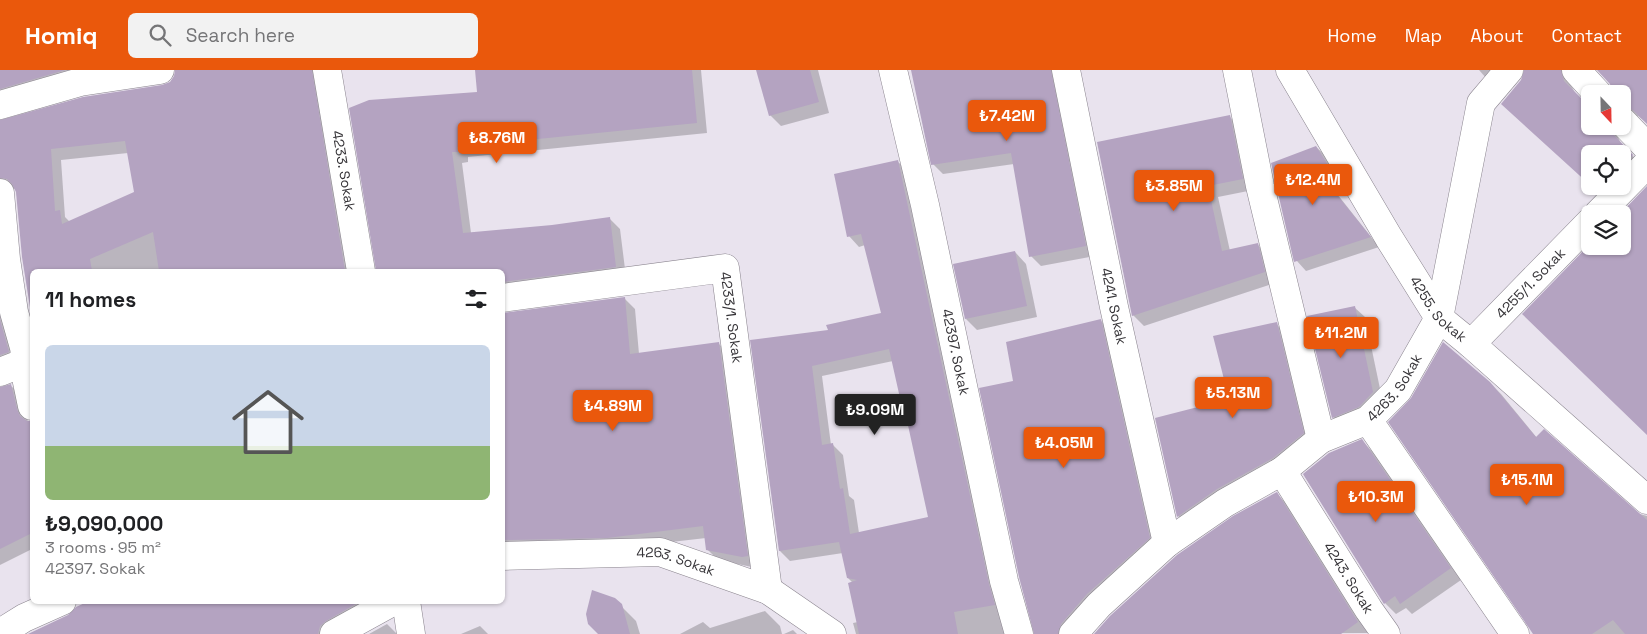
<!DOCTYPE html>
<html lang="en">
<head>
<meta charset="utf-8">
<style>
	:root { --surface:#fff; --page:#f2f2f2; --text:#202124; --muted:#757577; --accent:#ea580c }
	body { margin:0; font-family:"Space Grotesk",sans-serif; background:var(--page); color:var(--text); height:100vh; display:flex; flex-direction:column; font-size:19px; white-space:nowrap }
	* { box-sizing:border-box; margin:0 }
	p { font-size:16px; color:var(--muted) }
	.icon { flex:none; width:28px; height:28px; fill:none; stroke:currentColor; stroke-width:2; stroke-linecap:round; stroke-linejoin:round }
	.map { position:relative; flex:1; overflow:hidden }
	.details { position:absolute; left:30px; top:199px; width:475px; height:335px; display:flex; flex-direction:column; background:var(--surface); border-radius:8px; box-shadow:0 1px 4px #0004 }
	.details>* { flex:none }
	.needle { width:32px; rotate:158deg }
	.controls { position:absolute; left:1581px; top:15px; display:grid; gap:10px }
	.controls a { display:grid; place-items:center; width:50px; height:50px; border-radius:8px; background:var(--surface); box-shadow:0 1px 4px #0004; font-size:25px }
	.price { position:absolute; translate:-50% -42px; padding:0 11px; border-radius:5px; background:var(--accent); color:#fff; font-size:16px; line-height:32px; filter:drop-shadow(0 1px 2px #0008) }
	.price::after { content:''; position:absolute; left:50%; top:30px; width:15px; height:11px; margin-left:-8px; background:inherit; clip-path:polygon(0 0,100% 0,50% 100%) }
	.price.selected { background:#222; color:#fff }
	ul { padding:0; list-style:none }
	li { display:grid; align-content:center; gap:10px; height:265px; padding:0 15px }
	li span { display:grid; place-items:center; height:155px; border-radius:8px; color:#555 }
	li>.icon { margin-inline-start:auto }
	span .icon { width:90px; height:90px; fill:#fffc; stroke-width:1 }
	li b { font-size:21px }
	h2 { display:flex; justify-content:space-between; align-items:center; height:60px; padding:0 15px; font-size:21px }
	header { display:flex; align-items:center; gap:30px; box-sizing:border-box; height:70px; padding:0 25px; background:var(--accent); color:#fff }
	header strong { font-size:24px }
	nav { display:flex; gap:28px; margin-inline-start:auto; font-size:18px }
	.search { width:350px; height:45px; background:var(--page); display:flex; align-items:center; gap:12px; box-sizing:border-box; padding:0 18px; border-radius:8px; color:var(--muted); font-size:19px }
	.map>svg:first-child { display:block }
	.shadow { fill:#0003; fill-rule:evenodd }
	.building { fill:#b4a3c1; fill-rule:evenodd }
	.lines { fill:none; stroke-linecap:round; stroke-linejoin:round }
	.minor-casing { stroke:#8a848e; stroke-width:29 }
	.minor { stroke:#fff; stroke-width:28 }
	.labels { text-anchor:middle; stroke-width:4; stroke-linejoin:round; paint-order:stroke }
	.street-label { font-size:14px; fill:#363438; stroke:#fff }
</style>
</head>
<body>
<header>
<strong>Homiq</strong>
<div class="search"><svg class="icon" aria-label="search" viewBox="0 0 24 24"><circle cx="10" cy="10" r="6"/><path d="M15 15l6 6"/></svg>Search here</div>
<nav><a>Home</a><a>Map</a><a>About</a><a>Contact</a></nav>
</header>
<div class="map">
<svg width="1647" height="564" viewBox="0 0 1647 564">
	<rect width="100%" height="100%" fill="#e9e3ee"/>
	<g class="shadow">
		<polygon points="0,0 139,0 0,35"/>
		<path d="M 211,0 L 325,0 L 354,201 L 32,201 L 32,245 L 16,119 L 10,118 L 0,123 L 0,51 L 163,17 ZM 128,83 L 135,123 L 70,152 L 65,147 L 61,90 Z"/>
		<polygon points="476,0 701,0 707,63 468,87 468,92 462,93 471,163 552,156 609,148 620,159 626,207 502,227 502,201 377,201 479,23"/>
		<polygon points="758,0 818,0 829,43 781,56 770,45"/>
		<polygon points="913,0 1062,0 1095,186 1041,196 1031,186 1014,94 943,104 933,94"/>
		<polygon points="1479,0 1509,0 1494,17"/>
		<polygon points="1525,0 1576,0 1571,15 1575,23 1590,38 1590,56 1619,56 1618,67 1621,74 1643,97 1609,132 1592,116 1622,116 1622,84 1590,84 1590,114 1522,11"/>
		<polygon points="1599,0 1647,0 1647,53 1638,46 1630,46 1622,50 1622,24"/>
		<polygon points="1230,47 1241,58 1253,120 1218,127 1230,181 1257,174 1268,186 1275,213 1144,256 1133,245"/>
		<polygon points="1316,77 1326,86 1341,113 1334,120 1379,177 1306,201 1297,191 1273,94"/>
		<path d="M 898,92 L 909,102 L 1010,564 L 856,564 L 853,553 L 858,552 L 853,513 L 848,508 L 843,483 L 790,491 L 780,481 L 752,272 L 829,261 L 882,244 L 865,175 L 859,177 L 849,166 ZM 893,291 L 903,337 L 906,340 L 930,448 L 859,463 L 854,430 L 849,426 L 843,385 L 833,375 L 831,375 L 822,306 Z"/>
		<polygon points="1015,182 1026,194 1037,247 977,260 966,249"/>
		<polygon points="0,194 19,292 0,302"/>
		<polygon points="625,229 635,239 639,284 719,274 729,284 752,497 718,490 707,479 706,468 619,478 502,473 502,245"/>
		<polygon points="1354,237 1365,247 1383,333 1343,357 1333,347"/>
		<polygon points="1100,250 1111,261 1160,478 1072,564 1035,564 1015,312"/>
		<polygon points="1276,254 1287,264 1313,374 1189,457 1178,446 1156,349 1231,330"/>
		<polygon points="1489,312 1501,324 1537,368 1636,443 1647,446 1647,564 1535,564"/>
		<polygon points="11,316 22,326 28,352 32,352 32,479 0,495 0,318"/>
		<polygon points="1362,371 1373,382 1461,510 1412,544 1406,538 1396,544 1385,533 1304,405"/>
		<polygon points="1276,423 1287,434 1368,563 1096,564"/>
		<polygon points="614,529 636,551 640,564 600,564"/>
		<polygon points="87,531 369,531 334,564 31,564 69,546 88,533"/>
		<polygon points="765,541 780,556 782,564 680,564 703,552 710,558"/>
		<polygon points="387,554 397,564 369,564"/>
		<polygon points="480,556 488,564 461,564"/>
		<polygon points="793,560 797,564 784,564"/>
	</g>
	<g class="building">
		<polygon points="0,0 65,0 0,19"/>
		<path d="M 175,0 L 312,0 L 345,201 L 159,201 L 153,162 L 90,189 L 92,201 L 32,201 L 32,250 L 22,187 L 16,122 L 12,114 L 7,109 L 0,108 L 0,50 L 83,27 L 162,15 L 170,12 L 174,6 ZM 125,71 L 134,122 L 62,154 L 60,140 L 55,141 L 51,79 Z"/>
		<polygon points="475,0 692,0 697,53 457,77 458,82 452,82 463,163 552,155 610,147 616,197 502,212 502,201 376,201 349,38 369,30 477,22"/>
		<polygon points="756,0 810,0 819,32 769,46"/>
		<polygon points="911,0 1051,0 1086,176 1029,187 1011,83 931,95"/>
		<polygon points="1524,0 1561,0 1564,11 1590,37 1590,56 1608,56 1611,62 1633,85 1622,97 1622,84 1590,84 1590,115 1501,34 1521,10"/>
		<polygon points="1597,0 1647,0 1647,54 1633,40 1622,36 1622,24 1613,24 1610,14"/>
		<polygon points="1230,45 1243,109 1208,116 1222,181 1258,173 1265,202 1132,246 1097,72"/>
		<polygon points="1316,76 1333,103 1325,110 1371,167 1294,192 1271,93"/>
		<path d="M 898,90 L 989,514 L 995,535 L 954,542 L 958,564 L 859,564 L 848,513 L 857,510 L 847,508 L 839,472 L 779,481 L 750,270 L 828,260 L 826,255 L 881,243 L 861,164 L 847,167 L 834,104 ZM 889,279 L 902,337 L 904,337 L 928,447 L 850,464 L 843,418 L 840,419 L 833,373 L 822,375 L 812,296 Z"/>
		<polygon points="1647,116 1647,365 1522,244 1590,174 1590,176 1622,176 1622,144 1620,144"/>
		<polygon points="1015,181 1027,236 965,249 953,194"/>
		<polygon points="625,227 630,284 719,272 748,486 742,487 706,480 703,456 607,468 502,470 502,243"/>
		<polygon points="1355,236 1373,322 1359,337 1332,348 1307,246"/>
		<polygon points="1101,249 1150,468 1087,524 1061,554 1058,564 1034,564 1019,507 979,318 1013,311 1006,272"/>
		<polygon points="0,250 9,282 0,285"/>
		<polygon points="1277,252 1304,363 1273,388 1217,419 1177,447 1155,348 1229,329 1213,266"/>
		<polygon points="1443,272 1490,312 1536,367 1544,359 1647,450 1647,564 1625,564 1613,550 1592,564 1533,564 1529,558 1388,352 1411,328"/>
		<polygon points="11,314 17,339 20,346 27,351 32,351 32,463 0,479 0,317"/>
		<polygon points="1362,369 1451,498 1400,534 1395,526 1384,534 1303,404 1329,383"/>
		<polygon points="1277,422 1358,552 1341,564 1094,564 1110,546 1177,485 1233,446"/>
		<polygon points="592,520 615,528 622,534 630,564 598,564 588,554 586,544"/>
		<polygon points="89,531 361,531 326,551 320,556 318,564 28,564 68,545 76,537"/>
	</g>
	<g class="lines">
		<g class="minor-casing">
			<g id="minor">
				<path id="s1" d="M 327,0 L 361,201"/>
				<path id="s2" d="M 893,0 L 925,135 L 1004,511 L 1019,564"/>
				<path id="s3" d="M 1066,0 L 1114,237 L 1167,473"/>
				<polyline points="1237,0 1260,116 1321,369"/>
				<path id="s4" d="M 1290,0 L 1389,168 L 1439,248 L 1471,274 L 1647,430"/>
				<polyline points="1576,0 1598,24"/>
				<polyline points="0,35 80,12 160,0"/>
				<polyline points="1622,51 1647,77"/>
				<polyline points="0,123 6,189 14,242 25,281"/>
				<polyline points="1598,144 1647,94"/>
				<path id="s5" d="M 502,228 L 725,198 L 768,520"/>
				<path id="s6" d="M 1471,274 L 1590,152"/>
				<polyline points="32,280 25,281 23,293 32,336"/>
				<polyline points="0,302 23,293"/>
				<polyline points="1368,350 1515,564"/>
				<path id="s7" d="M 1282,401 L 1369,540 L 1386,564"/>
				<path id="s8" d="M 502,486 L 660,482 L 768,520 L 832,564"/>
				<polyline points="406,531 411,564"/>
				<polyline points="0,563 24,548 62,531"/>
				<polyline points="334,564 394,531"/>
				<path id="s9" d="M 1073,564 L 1099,535 L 1167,473 L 1225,433 L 1282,401 L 1321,369 L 1368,350 L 1398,320 L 1439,248 L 1481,33 L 1509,0"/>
			</g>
		</g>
		<use href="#minor" class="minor"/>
	</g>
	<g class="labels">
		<g class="street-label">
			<text dy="5" stroke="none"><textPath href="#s1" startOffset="102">4233. Sokak</textPath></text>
			<text dy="5" stroke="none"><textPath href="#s6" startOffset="85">4255/1. Sokak</textPath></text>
			<text dy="5" stroke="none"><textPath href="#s3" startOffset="241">4241. Sokak</textPath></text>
			<text dy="5" stroke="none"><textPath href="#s4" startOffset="282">4255. Sokak</textPath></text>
			<text dy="5" stroke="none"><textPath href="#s5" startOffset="275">4233/1. Sokak</textPath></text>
			<text dy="5" stroke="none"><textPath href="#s2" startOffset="289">42397. Sokak</textPath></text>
			<text dy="5" stroke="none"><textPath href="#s9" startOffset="410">4263. Sokak</textPath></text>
			<text dy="5" stroke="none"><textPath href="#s8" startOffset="175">4263. Sokak</textPath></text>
			<text dy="5" stroke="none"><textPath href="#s7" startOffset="126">4243. Sokak</textPath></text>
		</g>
	</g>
</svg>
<div class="controls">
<a><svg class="needle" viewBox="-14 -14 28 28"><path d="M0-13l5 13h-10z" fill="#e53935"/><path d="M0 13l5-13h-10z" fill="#757577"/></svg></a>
<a><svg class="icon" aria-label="locate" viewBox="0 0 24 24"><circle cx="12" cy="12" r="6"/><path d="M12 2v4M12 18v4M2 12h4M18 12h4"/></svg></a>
<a><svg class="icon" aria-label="layers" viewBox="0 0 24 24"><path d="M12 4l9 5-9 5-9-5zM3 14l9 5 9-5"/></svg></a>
</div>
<b class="price" style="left:1007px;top:72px">₺7.42M</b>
<b class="price" style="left:497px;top:94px">₺8.76M</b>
<b class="price" style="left:1313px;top:136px">₺12.4M</b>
<b class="price" style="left:1174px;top:142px">₺3.85M</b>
<b class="price" style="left:1341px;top:289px">₺11.2M</b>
<b class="price" style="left:1233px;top:349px">₺5.13M</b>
<b class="price" style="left:613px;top:362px">₺4.89M</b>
<b class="price selected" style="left:875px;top:366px">₺9.09M</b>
<b class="price" style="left:1064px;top:399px">₺4.05M</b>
<b class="price" style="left:1527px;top:436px">₺15.1M</b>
<b class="price" style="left:1376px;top:453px">₺10.3M</b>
<section class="details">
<h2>11 homes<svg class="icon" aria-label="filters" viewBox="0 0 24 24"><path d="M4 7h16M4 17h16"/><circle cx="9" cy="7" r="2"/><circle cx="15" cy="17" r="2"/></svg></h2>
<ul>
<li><span style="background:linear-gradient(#c9d6e8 65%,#8fb573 0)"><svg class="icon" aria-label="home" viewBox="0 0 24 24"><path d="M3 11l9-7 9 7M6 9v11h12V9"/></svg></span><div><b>₺9,090,000</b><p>3 rooms · 95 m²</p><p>42397. Sokak</p></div></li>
</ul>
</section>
</div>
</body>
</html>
